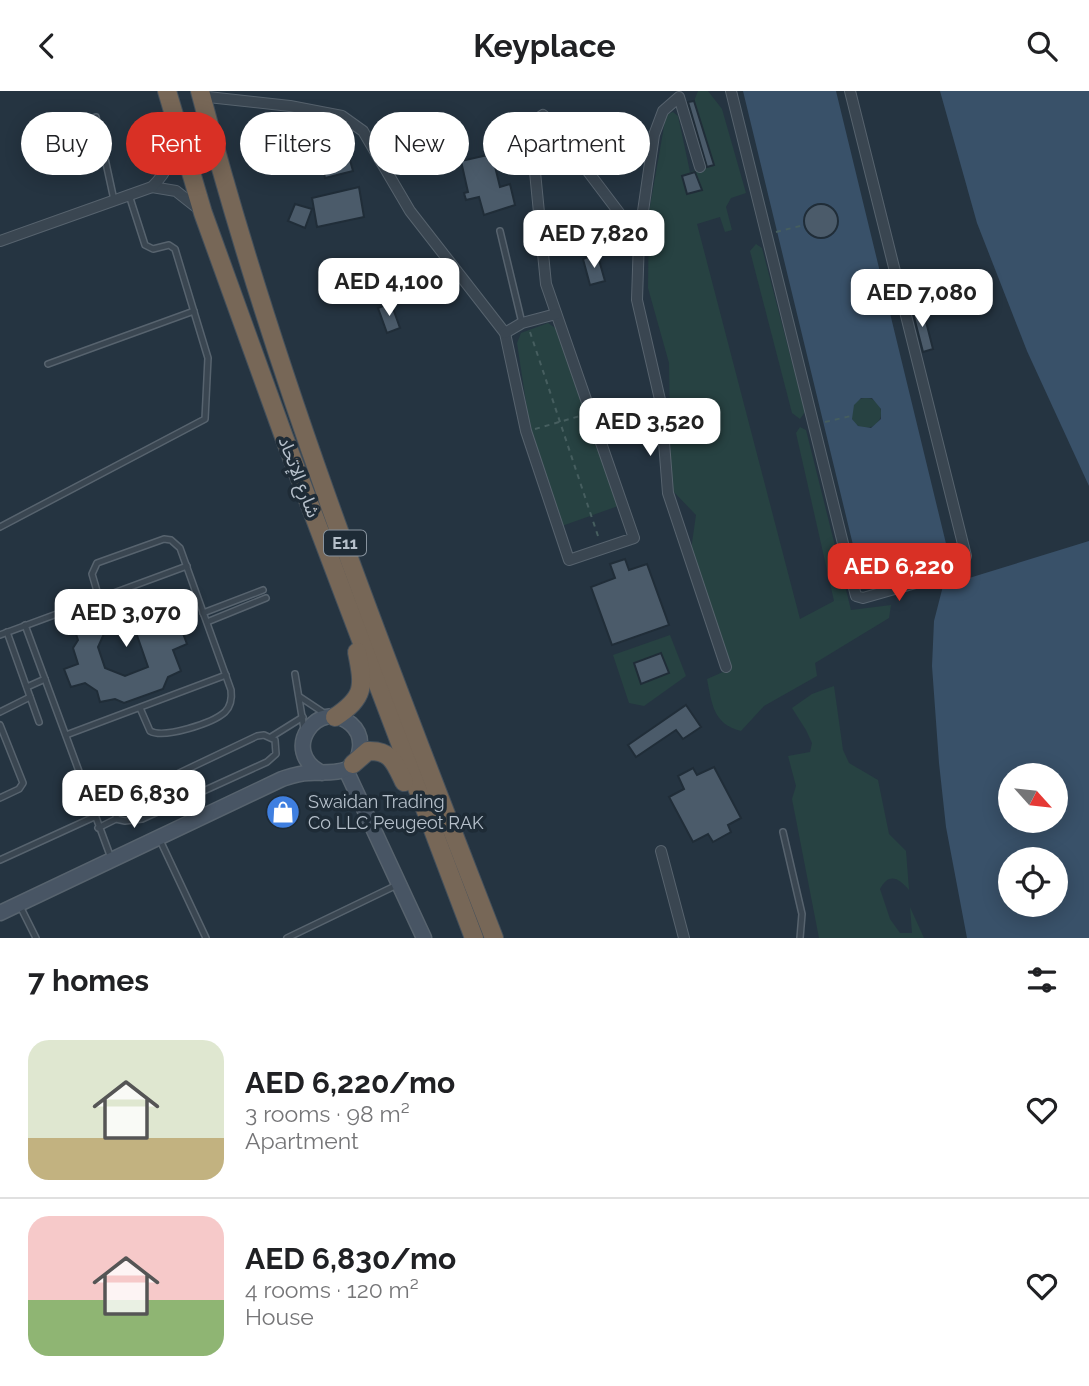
<!DOCTYPE html>
<html lang="en">
<head>
<meta charset="utf-8">
<style>
	:root { --surface:#fff; --page:#f2f2f2; --text:#202124; --muted:#757577; --line:#e0e0e0; --accent:#d93025 }
	body { margin:0; font-family:Raleway,"Noto Sans Arabic",sans-serif; background:var(--page); color:var(--text); height:100vh; display:flex; flex-direction:column; font-size:26px; white-space:nowrap }
	* { box-sizing:border-box; margin:0 }
	p { font-size:23px; color:var(--muted) }
	.icon { flex:none; width:38px; height:38px; fill:none; stroke:currentColor; stroke-width:2; stroke-linecap:round; stroke-linejoin:round }
	.map { position:relative; height:847px; overflow:hidden }
	.sheet { display:flex; flex-direction:column; background:var(--surface); flex:1 }
	.sheet>* { flex:none }
	.top-card { position:absolute; left:21px; top:21px; width:700px; height:63px; display:flex; gap:14px }
	.needle { width:46px; rotate:117deg }
	.fabs { position:absolute; left:998px; top:672px; display:grid; gap:14px }
	.fabs a { display:grid; place-items:center; width:70px; height:70px; border-radius:50%; background:var(--surface); box-shadow:0 4px 18px #0003; font-size:35px }
	.price { position:absolute; translate:-50% -60px; padding:0 16px; border-radius:14px; background:#fff; color:#222; font-size:23px; line-height:46px; filter:drop-shadow(0 2px 4px #0008) }
	.price::after { content:''; position:absolute; left:50%; top:42px; width:21px; height:16px; margin-left:-10px; background:inherit; clip-path:polygon(0 0,100% 0,50% 100%) }
	.price.on { background:var(--accent); color:#fff }
	ul { padding:0; list-style:none }
	li { display:flex; align-items:center; gap:21px; height:175px; padding:0 28px }
	li+li { border-top:2px solid var(--line) }
	li span { display:grid; place-items:center; flex:none; width:196px; height:140px; border-radius:21px; color:#555 }
	li>.icon { margin-inline-start:auto }
	span .icon { width:84px; height:84px; fill:#fffc; stroke-width:1 }
	li b { font-size:30px }
	h2 { display:flex; justify-content:space-between; align-items:center; height:84px; padding:0 28px; font-size:30px }
	.pill { padding:0 24px; border-radius:32px; background:var(--surface); box-shadow:0 4px 18px #0003; font-size:24px; line-height:63px }
	.pill.on { background:var(--accent); color:#fff }
	header { display:flex; justify-content:space-between; align-items:center; height:91px; padding:0 28px; background:var(--surface); font-size:32px; font-weight:700 }
	.map>svg:first-child { display:block }
	.green { fill:#274242 }
	.water { fill:#395169; fill-rule:evenodd }
	.building { fill:#4b5b6a; stroke:#202d38; stroke-width:2; fill-rule:evenodd }
	.lines { fill:none; stroke-linecap:round; stroke-linejoin:round }
	.lane-casing { stroke:#57636e; stroke-width:8 }
	.street-casing { stroke:#57636e; stroke-width:12 }
	.secondary-casing { stroke:#57636e; stroke-width:17 }
	.highway-casing { stroke:#44505b; stroke-width:20 }
	.path { stroke:#465e5f; stroke-width:2; stroke-dasharray:5 5; stroke-linecap:butt }
	.lane { stroke:#3a4651; stroke-width:5 }
	.street { stroke:#3a4651; stroke-width:10 }
	.secondary { stroke:#485564; stroke-width:14 }
	.highway { stroke:#776757; stroke-width:18 }
	.labels { text-anchor:middle; stroke-width:7; stroke-linejoin:round; paint-order:stroke }
	.shield { fill:#1e2b36; stroke:#88939e; stroke-width:2 }
	.shield-label { font-size:16px; font-weight:bold; fill:#b6c0cb }
	.street-label { font-size:18px; fill:#b6c0cb; stroke:#1e2b36 }
	.poi-label { font-size:18px; fill:#b6c0cb; stroke:#1e2b36; text-anchor:start }
</style>
</head>
<body>
<header><svg class="icon" aria-label="back" viewBox="0 0 24 24"><path d="M15 5l-7 7 7 7"/></svg>Keyplace<svg class="icon" aria-label="search" viewBox="0 0 24 24"><circle cx="10" cy="10" r="6"/><path d="M15 15l6 6"/></svg></header>
<div class="map">
<svg width="1089" height="847" viewBox="0 0 1089 847">
	<rect width="100%" height="100%" fill="#253441"/>
	<g class="green">
		<path d="M 698,0 L 708,0 L 722,18 L 746,102 L 731,107 L 726,116 L 732,139 L 725,141 L 720,126 L 697,133 L 800,528 L 834,510 L 796,342 L 800,336 L 806,339 L 851,519 L 891,514 L 889,527 L 815,572 L 817,585 L 764,615 L 741,640 C 713,633 712,613 707,588 L 732,577 L 691,459 L 696,424 L 671,398 L 669,272 L 648,197 L 649,121 L 666,24 L 673,21 L 678,25 L 690,81 L 714,73 L 694,10 Z"/>
		<polygon points="756,153 762,157 805,321 800,328 792,322 750,160"/>
		<polygon points="548,232 561,241 621,414 559,436 529,331 517,252 521,242"/>
		<circle cx="866" cy="322" r="15"/>
		<polygon points="670,544 686,585 644,615 629,612 613,564"/>
		<path d="M 834,595 L 843,659 L 849,672 L 878,689 L 889,743 L 906,760 L 909,799 C 899,787 889,781 880,798 L 890,828 L 900,842 L 912,842 L 910,816 L 924,847 L 819,847 L 792,708 L 796,695 L 788,665 L 810,661 L 812,652 L 806,639 L 792,617 L 812,603 Z"/>
	</g>
	<g class="water">
		<path d="M 743,0 L 836,0 L 950,469 L 940,477 L 876,495 L 867,497 L 862,491 ZM 819,113 L 833,119 L 838,129 L 835,139 L 821,147 L 810,144 L 804,131 L 809,118 ZM 861,307 L 872,307 L 881,318 L 881,328 L 871,337 L 858,335 L 852,328 L 854,314 Z"/>
		<polygon points="940,0 1089,0 1089,395 1027,260 977,132"/>
		<path d="M 1089,450 L 1089,847 L 967,847 L 946,736 L 939,672 L 932,575 L 934,530 L 943,495 ZM 1055,684 L 1055,730 L 1010,730 L 1010,684 ZM 1055,768 L 1055,814 L 1010,814 L 1010,768 Z"/>
	</g>
	<g class="building">
		<polygon points="694,10 714,74 707,76 688,11"/>
		<polygon points="345,51 353,80 325,87 319,59"/>
		<polygon points="492,63 500,96 510,93 515,114 484,124 479,106 466,109 464,102 468,101 461,70"/>
		<polygon points="695,81 702,99 687,103 682,85"/>
		<polygon points="359,96 364,126 317,136 312,107"/>
		<polygon points="295,113 312,118 305,137 288,130"/>
		<circle cx="821" cy="130" r="17"/>
		<polygon points="597,162 605,190 590,194 583,168"/>
		<polygon points="391,212 400,237 387,242 378,217"/>
		<polygon points="922,215 933,258 923,261 912,218"/>
		<polygon points="625,468 629,479 647,473 669,534 612,554 591,496 615,487 610,473"/>
		<path d="M 152,502 L 159,519 L 172,514 L 187,553 L 173,559 L 181,580 L 168,586 L 163,598 L 124,612 L 115,608 L 100,611 L 97,600 L 85,592 L 71,596 L 64,578 L 78,573 L 73,557 L 78,549 L 72,531 L 88,525 L 92,518 L 110,509 L 130,504 L 136,508 ZM 131,527 L 148,576 L 125,585 L 105,577 L 98,556 L 107,536 Z"/>
		<polygon points="661,562 669,582 641,593 634,572"/>
		<polygon points="686,614 701,636 683,648 676,639 636,666 628,654"/>
		<polygon points="714,676 741,727 728,734 731,741 713,751 708,743 693,751 669,706 684,698 678,685 693,677 697,684"/>
	</g>
	<g class="lines">
		<g class="lane-casing">
			<g id="lane">
				<polyline points="96,26 114,109"/>
				<polyline points="500,140 522,232"/>
				<polyline points="48,273 194,220"/>
				<polyline points="0,436 205,328 208,267 175,158 169,154 153,158 145,154 129,104"/>
				<path d="M 99,507 L 92,483 L 97,472 L 164,448 L 171,449 L 180,457 L 231,599 C 232,607 231,615 225,621 C 213,632 164,648 150,640 L 140,617"/>
				<polyline points="203,522 263,499"/>
				<polyline points="207,531 266,507"/>
				<polyline points="25,534 111,767"/>
				<polyline points="7,541 39,631"/>
				<polyline points="0,544 187,475"/>
				<polyline points="295,583 304,638"/>
				<polyline points="27,596 45,588"/>
				<polyline points="300,606 327,624"/>
				<polyline points="0,621 30,606"/>
				<polyline points="0,634 23,692 19,698 0,707"/>
				<polyline points="66,644 226,584"/>
				<polyline points="271,646 303,626"/>
				<polyline points="98,737 116,728 125,730 142,728 267,671 276,663 275,649 264,644 257,645 129,706 117,717 116,728"/>
				<polyline points="783,741 802,823 800,847"/>
				<polyline points="159,747 206,847"/>
				<polyline points="0,769 94,726"/>
				<polyline points="19,813 36,847"/>
				<polyline points="287,847 399,793"/>
			</g>
		</g>
		<g class="street-casing">
			<g id="street">
				<polyline points="731,0 856,505 863,507 954,481 961,475 966,465 850,0"/>
				<polyline points="208,6 290,15 342,25 363,40 410,120 505,242 526,340 569,469 634,447 546,193 531,40 533,31 543,24 549,29 639,148 654,44 663,20 679,6 700,76"/>
				<polyline points="152,96 176,100 200,119"/>
				<polyline points="639,148 637,209 661,313 668,402 726,576"/>
				<path d="M 0,150 L 152,96 C 169,79 173,66 175,42"/>
				<polyline points="505,242 522,232 556,223"/>
				<polyline points="661,760 684,847"/>
			</g>
		</g>
		<g class="secondary-casing">
			<g id="secondary">
				<polyline points="346,679 424,847"/>
				<path d="M 0,822 L 282,688 C 291,685 299,682 309,682 C 329,680 357,687 360,657 C 361,648 358,639 351,633 C 319,605 278,660 322,682"/>
			</g>
		</g>
		<g class="highway-casing">
			<g id="highway">
				<polyline points="167,0 203,122 284,346 474,847"/>
				<path d="M 200,0 C 275,289 386,569 494,847"/>
				<path d="M 335,626 C 365,606 364,596 357,561"/>
				<path d="M 353,673 L 368,660 C 391,659 395,672 404,691"/>
			</g>
		</g>
		<g class="path">
			<polyline points="776,141 804,134"/>
			<polyline points="530,241 599,448"/>
			<polyline points="825,331 851,325"/>
			<polyline points="535,338 580,325"/>
		</g>
		<use href="#lane" class="lane"/>
		<use href="#street" class="street"/>
		<use href="#secondary" class="secondary"/>
		<use href="#highway" class="highway"/>
	</g>
	<defs>
		<g id="shop-disc" transform="scale(1.75)"><circle r="9.5" fill="#3f7fe0" stroke="#1e2b36"/><path d="M-5-2.5h2.3a2.7 3.5 0 0 1 5.4 0H5L5.5 6h-11ZM-1.5-2.5h3a1.5 2.3 0 0 0-3 0Z" fill="#fff"/></g>
	</defs>
	<g fill-rule="evenodd">
		<use href="#shop-disc" x="283" y="721"/>
	</g>
	<g class="labels">
		<rect class="shield" x="324" y="439.5" width="42" height="25" rx="5"/>
		<g class="shield-label">
			<text x="345" y="458">E11</text>
		</g>
		<g class="street-label">
			<text transform="translate(299 386) rotate(69)" y="6">شارع الإتحاد</text>
		</g>
		<g class="poi-label">
			<text x="308" y="717">Swaidan Trading<tspan x="308" dy="21">Co LLC Peugeot RAK</tspan></text>
		</g>
	</g>
</svg>
<div class="fabs">
<a><svg class="needle" viewBox="-14 -14 28 28"><path d="M0-13l5 13h-10z" fill="#e53935"/><path d="M0 13l5-13h-10z" fill="#757577"/></svg></a>
<a><svg class="icon" aria-label="locate" viewBox="0 0 24 24"><circle cx="12" cy="12" r="6"/><path d="M12 2v4M12 18v4M2 12h4M18 12h4"/></svg></a>
</div>
<b class="price" style="left:594px;top:179px">AED 7,820</b>
<b class="price" style="left:389px;top:227px">AED 4,100</b>
<b class="price" style="left:922px;top:238px">AED 7,080</b>
<b class="price" style="left:650px;top:367px">AED 3,520</b>
<b class="price on" style="left:899px;top:512px">AED 6,220</b>
<b class="price" style="left:126px;top:558px">AED 3,070</b>
<b class="price" style="left:134px;top:739px">AED 6,830</b>
<div class="top-card">
<a class="pill">Buy</a>
<a class="pill on">Rent</a>
<a class="pill">Filters</a>
<a class="pill">New</a>
<a class="pill">Apartment</a>
</div>
</div>
<section class="sheet">
<h2>7 homes<svg class="icon" aria-label="filters" viewBox="0 0 24 24"><path d="M4 7h16M4 17h16"/><circle cx="9" cy="7" r="2"/><circle cx="15" cy="17" r="2"/></svg></h2>
<ul>
<li><span style="background:linear-gradient(#dfe7d0 70%,#c2b280 0)"><svg class="icon" aria-label="home" viewBox="0 0 24 24"><path d="M3 11l9-7 9 7M6 9v11h12V9"/></svg></span><div><b>AED 6,220/mo</b><p>3 rooms · 98 m²</p><p>Apartment</p></div><svg class="icon" aria-label="heart" viewBox="0 0 24 24"><path d="M12 20l-8-8c-3-5 5-10 8-4 3-6 11-1 8 4z"/></svg></li>
<li><span style="background:linear-gradient(#f6c9c9 60%,#8fb573 0)"><svg class="icon" aria-label="home" viewBox="0 0 24 24"><path d="M3 11l9-7 9 7M6 9v11h12V9"/></svg></span><div><b>AED 6,830/mo</b><p>4 rooms · 120 m²</p><p>House</p></div><svg class="icon" aria-label="heart" viewBox="0 0 24 24"><path d="M12 20l-8-8c-3-5 5-10 8-4 3-6 11-1 8 4z"/></svg></li>
</ul>
</section>
</body>
</html>
